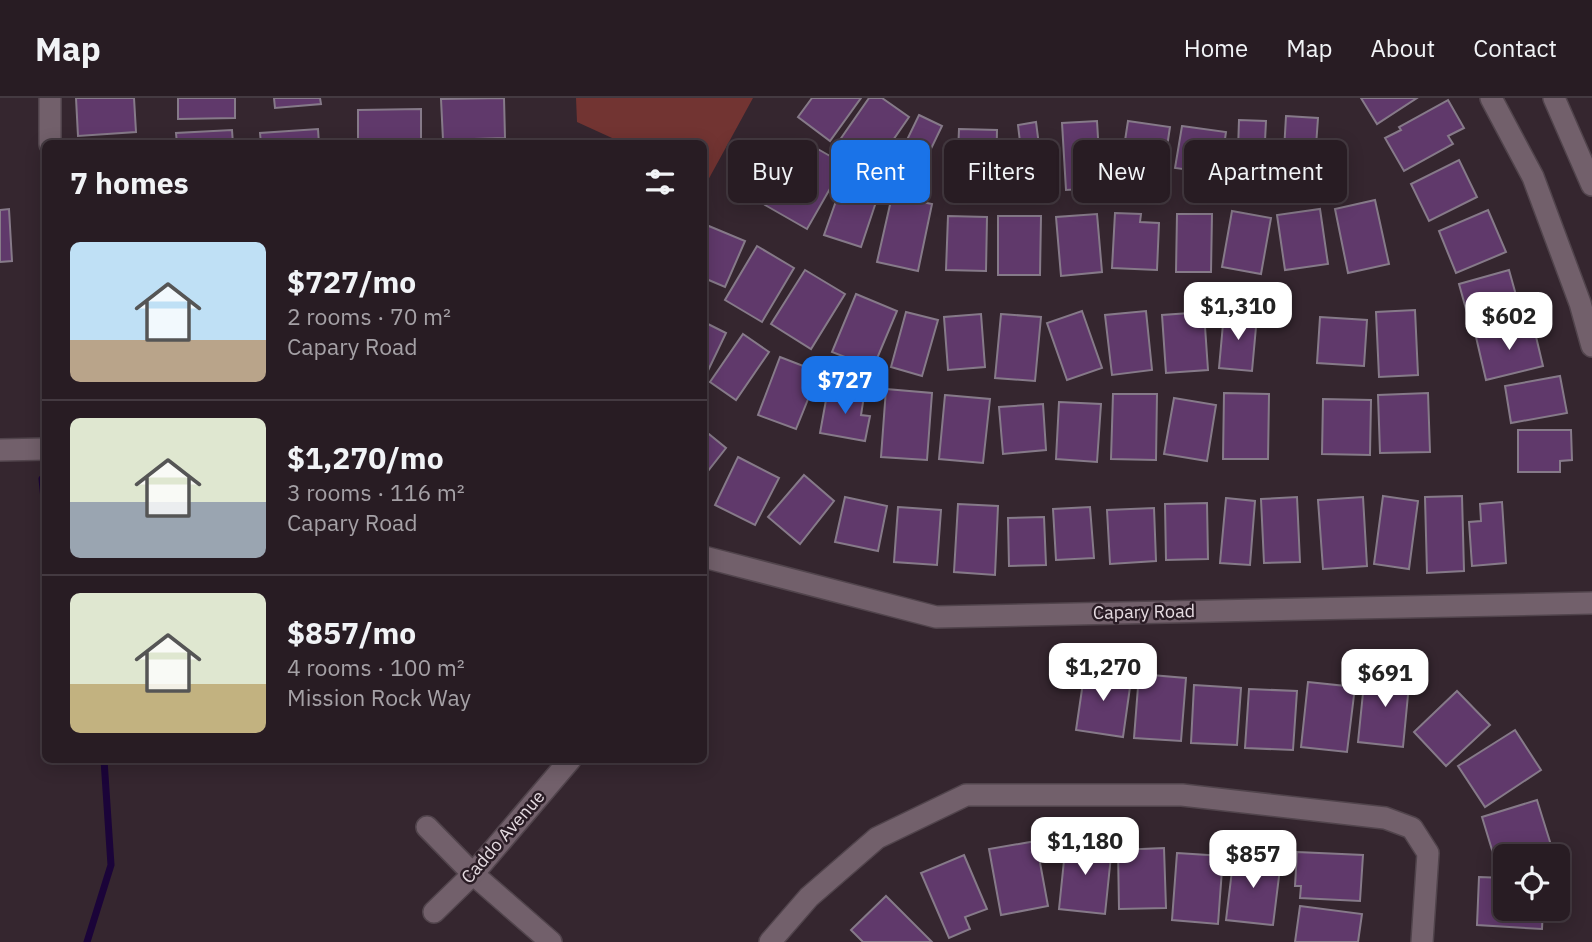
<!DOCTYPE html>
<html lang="en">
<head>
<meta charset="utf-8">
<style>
	:root { --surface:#281c23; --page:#30252b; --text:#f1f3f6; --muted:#a5a1a6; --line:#443a41; --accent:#1a73e8 }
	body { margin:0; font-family:"IBM Plex Sans",sans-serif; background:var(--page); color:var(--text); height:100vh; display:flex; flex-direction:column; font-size:26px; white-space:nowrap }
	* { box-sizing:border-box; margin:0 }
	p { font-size:23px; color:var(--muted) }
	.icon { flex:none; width:38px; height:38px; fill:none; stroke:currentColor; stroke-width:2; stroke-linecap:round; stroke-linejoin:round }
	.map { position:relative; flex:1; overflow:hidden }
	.panel { position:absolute; left:42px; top:42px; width:665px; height:623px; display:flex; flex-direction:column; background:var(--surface); border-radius:10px; box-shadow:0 4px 18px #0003,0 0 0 2px var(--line) }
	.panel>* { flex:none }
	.banner { position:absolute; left:728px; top:42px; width:665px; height:63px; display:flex; gap:14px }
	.controls { position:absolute; left:1493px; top:746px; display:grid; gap:14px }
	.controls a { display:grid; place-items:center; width:77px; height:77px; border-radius:10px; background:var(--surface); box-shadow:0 4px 18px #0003,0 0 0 2px var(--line); font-size:35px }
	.price { position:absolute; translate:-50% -60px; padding:0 16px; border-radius:14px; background:#fff; color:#222; font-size:23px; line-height:46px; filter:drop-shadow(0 2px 4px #0008) }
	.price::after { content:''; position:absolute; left:50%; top:42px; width:21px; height:16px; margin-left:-10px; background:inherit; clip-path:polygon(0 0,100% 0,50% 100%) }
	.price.selected { background:var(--accent); color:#fff }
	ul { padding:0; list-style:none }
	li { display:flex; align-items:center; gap:21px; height:175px; padding:0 28px }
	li+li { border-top:2px solid var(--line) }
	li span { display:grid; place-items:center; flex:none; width:196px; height:140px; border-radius:10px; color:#555 }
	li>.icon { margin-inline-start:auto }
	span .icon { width:84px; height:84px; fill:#fffc; stroke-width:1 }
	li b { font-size:30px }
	h2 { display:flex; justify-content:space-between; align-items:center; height:84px; padding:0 28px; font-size:30px }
	.pill { padding:0 24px; border-radius:10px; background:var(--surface); box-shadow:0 4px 18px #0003,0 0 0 2px var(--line); font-size:24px; line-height:63px }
	.pill.selected { background:var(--accent); color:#fff }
	header { display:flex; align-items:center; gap:42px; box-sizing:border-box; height:98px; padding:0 35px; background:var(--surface); border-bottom:2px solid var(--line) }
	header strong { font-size:33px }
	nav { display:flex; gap:38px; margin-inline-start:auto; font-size:24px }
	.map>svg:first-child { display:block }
	.green { fill:#723432 }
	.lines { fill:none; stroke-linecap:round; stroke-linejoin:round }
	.stream { stroke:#1b0439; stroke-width:7 }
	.building { fill:#60396b; stroke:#867a89; stroke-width:2 }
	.minor-casing { stroke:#51444c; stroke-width:24 }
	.minor { stroke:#72606b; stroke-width:21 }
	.labels { text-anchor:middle; stroke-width:5; stroke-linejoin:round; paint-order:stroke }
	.street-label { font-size:18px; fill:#e6dce2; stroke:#2a1c25 }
</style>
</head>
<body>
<header>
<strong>Map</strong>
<nav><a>Home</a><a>Map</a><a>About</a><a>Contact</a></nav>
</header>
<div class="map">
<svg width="1592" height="844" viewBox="0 0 1592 844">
	<rect width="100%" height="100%" fill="#35262f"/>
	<polygon class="green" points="576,0 753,0 707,84 704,82 704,46 623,45 577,24"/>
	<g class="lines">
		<g class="stream">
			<polyline points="42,381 46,422"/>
			<polyline points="87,844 111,767 104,662"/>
		</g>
	</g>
	<g class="building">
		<polygon points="76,0 134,0 136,34 78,38"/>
		<polygon points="178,0 235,0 235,20 178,21"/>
		<polygon points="274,0 320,0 321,6 275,10"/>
		<polygon points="504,0 505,40 443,42 441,1"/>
		<polygon points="812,0 861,0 830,43 798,19"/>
		<polygon points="869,0 882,0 909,19 873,71 837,46"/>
		<polygon points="1361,0 1417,0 1377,26"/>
		<polygon points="1448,2 1464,30 1448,38 1453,46 1404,73 1385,40 1401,32 1399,29"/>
		<polygon points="421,11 421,43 358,44 358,12"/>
		<polygon points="919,17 942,28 913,88 890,77"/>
		<polygon points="1286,18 1318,20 1313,90 1282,88"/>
		<polygon points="1239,22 1266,23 1263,83 1237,82"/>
		<polygon points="1097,23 1101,90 1066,92 1062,25"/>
		<polygon points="1128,23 1170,29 1161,88 1119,82"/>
		<polygon points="1036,24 1044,86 1011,91 1005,45 1020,44 1018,27"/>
		<polygon points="1182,28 1226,34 1220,76 1175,70"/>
		<polygon points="318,31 319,46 261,46 260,35"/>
		<polygon points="959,31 997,32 996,82 957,81"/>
		<polygon points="232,32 233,46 177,46 176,35"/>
		<polygon points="802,42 844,66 807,131 765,107"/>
		<polygon points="1459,62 1477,99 1429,123 1411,86"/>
		<polygon points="842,86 878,98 861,149 824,137"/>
		<polygon points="892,98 932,106 918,173 877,164"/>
		<polygon points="1375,102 1389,166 1348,175 1335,111"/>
		<polygon points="9,111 12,163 0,164 0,112"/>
		<polygon points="1320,111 1328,166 1285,172 1277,117"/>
		<polygon points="1488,112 1506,154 1456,175 1439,133"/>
		<polygon points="1232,113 1271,120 1261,176 1222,169"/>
		<polygon points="1115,115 1141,116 1140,124 1159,125 1157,172 1112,170"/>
		<polygon points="1097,116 1102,174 1061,178 1056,119"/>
		<polygon points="1177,116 1212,116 1211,174 1176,174"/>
		<polygon points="948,118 987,119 986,173 946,172"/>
		<polygon points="998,118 1041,118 1040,177 998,177"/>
		<polygon points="704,126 745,143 725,189 704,180"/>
		<polygon points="757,148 794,170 762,224 725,202"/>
		<polygon points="805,172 845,196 811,251 771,226"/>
		<polygon points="1509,172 1521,215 1471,229 1459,186"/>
		<polygon points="856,196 897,213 873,270 832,254"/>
		<polygon points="1415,212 1418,277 1379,279 1376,214"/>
		<polygon points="1082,213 1102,270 1067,282 1047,225"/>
		<polygon points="1146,213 1152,272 1112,277 1105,217"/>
		<polygon points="906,214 938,222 922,278 891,269"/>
		<polygon points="1204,214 1208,272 1166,275 1162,217"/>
		<polygon points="1224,215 1257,218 1252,273 1219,270"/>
		<polygon points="981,216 985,269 948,272 944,219"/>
		<polygon points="1001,216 1041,219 1035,283 995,280"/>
		<polygon points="1320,219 1367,222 1364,268 1317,265"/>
		<polygon points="704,224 726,235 704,281"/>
		<polygon points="1533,226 1543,268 1486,282 1476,239"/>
		<polygon points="743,236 769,254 736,302 710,284"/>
		<polygon points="780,259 819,274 796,331 758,317"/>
		<polygon points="1560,278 1567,315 1511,325 1505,288"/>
		<polygon points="828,291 864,298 861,317 870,318 865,343 820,335"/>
		<polygon points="886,291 932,295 927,362 881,359"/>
		<polygon points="1224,295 1269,296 1268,361 1223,361"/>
		<polygon points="1428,295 1430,354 1380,355 1378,297"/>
		<polygon points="1113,296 1157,296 1156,362 1111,361"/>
		<polygon points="945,297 990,301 983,365 939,361"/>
		<polygon points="1174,300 1216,307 1207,363 1164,356"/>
		<polygon points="1323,301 1371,302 1370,357 1322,356"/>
		<polygon points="1059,304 1101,306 1097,364 1056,361"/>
		<polygon points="1043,306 1046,352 1003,356 999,309"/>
		<polygon points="704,332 726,350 704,378"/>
		<polygon points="1518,332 1571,332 1572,362 1560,363 1560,374 1518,374"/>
		<polygon points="738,359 779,380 755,427 715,407"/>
		<polygon points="804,377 834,403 800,446 768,419"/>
		<polygon points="1383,398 1418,403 1409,471 1374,466"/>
		<polygon points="1462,398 1464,473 1427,475 1425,399"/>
		<polygon points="845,399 887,408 878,453 835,444"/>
		<polygon points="1297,399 1300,464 1264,465 1261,401"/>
		<polygon points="1363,399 1367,468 1323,471 1318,402"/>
		<polygon points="1226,400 1255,403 1250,467 1220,465"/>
		<polygon points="1502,404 1506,465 1472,468 1469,424 1481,423 1480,406"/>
		<polygon points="1207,405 1208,461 1166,462 1165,406"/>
		<polygon points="958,406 998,408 995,477 954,474"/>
		<polygon points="898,409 941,412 937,467 894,464"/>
		<polygon points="1090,409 1094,460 1056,462 1053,411"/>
		<polygon points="1154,410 1156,463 1110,466 1107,412"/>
		<polygon points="1044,419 1046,467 1009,468 1008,420"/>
		<polygon points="1086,564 1102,566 1100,577 1131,582 1123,639 1076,632"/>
		<polygon points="1374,572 1410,576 1403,649 1358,644 1364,585 1372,586"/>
		<polygon points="1139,576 1186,580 1181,643 1134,640"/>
		<polygon points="1308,584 1355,589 1347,654 1301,649"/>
		<polygon points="1194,587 1241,590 1237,647 1191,645"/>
		<polygon points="1249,591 1297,593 1293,652 1245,650"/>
		<polygon points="1457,593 1490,627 1446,668 1414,634"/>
		<polygon points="1515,632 1541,672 1485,709 1458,668"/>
		<polygon points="1537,702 1551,747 1518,758 1505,758 1505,762 1496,765 1482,719"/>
		<polygon points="1036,743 1048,808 1001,817 989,751"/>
		<polygon points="1066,743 1112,748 1105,816 1059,811"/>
		<polygon points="1164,750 1166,810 1119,811 1118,752"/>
		<polygon points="1297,754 1363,757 1360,803 1300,800 1301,788 1295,788"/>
		<polygon points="1177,755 1223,758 1218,826 1172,822"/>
		<polygon points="1234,756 1281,762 1273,827 1226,822"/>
		<polygon points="964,757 987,811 965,819 970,831 949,840 921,775"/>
		<polygon points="1479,779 1505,780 1505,810 1543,810 1542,831 1477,827"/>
		<polygon points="886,798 932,844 863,844 851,832"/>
		<polygon points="1300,808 1362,816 1358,844 1295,844"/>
	</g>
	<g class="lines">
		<g class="minor-casing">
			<g id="minor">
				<polyline points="50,0 50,46"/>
				<polyline points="1491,0 1533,79 1580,205 1592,248"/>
				<polyline points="1554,0 1592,87"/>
				<polyline points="0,352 46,351"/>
				<polyline points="704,459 936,519 1592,505"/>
				<polyline points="427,729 473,776 551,844"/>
				<polyline points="434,814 473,776 570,662"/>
				<polyline points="770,844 809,799 877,740 966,697 1182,697 1385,720 1412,730 1428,755 1422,844"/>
			</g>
		</g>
		<use href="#minor" class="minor"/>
	</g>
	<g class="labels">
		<g class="street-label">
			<text transform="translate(1144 514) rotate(-1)" y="6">Capary Road</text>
			<text transform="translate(503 739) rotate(-49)" y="6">Caddo Avenue</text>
		</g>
	</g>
</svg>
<div class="controls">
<a><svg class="icon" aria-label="locate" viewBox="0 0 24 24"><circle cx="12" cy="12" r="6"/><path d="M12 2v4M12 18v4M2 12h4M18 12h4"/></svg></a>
</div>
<b class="price" style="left:1238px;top:244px">$1,310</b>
<b class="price" style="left:1509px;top:254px">$602</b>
<b class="price selected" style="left:845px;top:318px">$727</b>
<b class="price" style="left:1103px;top:605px">$1,270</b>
<b class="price" style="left:1385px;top:611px">$691</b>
<b class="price" style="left:1085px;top:779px">$1,180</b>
<b class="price" style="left:1253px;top:792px">$857</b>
<div class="banner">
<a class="pill">Buy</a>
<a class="pill selected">Rent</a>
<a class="pill">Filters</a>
<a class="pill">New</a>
<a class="pill">Apartment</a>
</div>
<section class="panel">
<h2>7 homes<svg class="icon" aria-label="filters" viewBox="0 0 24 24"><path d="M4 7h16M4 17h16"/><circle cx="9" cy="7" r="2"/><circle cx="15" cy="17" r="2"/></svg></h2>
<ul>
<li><span style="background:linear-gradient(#bfe0f5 70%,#b9a48a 0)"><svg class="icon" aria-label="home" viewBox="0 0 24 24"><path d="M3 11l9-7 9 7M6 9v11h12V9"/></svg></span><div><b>$727/mo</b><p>2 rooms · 70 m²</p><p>Capary Road</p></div></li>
<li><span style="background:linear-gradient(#dfe7d0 60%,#9aa5b1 0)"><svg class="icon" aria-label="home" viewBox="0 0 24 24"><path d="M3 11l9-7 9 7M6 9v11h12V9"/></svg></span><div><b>$1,270/mo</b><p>3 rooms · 116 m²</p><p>Capary Road</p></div></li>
<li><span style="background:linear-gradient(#dfe7d0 65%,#c2b280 0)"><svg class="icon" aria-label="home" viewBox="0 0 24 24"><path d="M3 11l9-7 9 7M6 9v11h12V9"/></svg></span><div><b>$857/mo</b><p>4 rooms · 100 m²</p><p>Mission Rock Way</p></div></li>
</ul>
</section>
</div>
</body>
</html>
